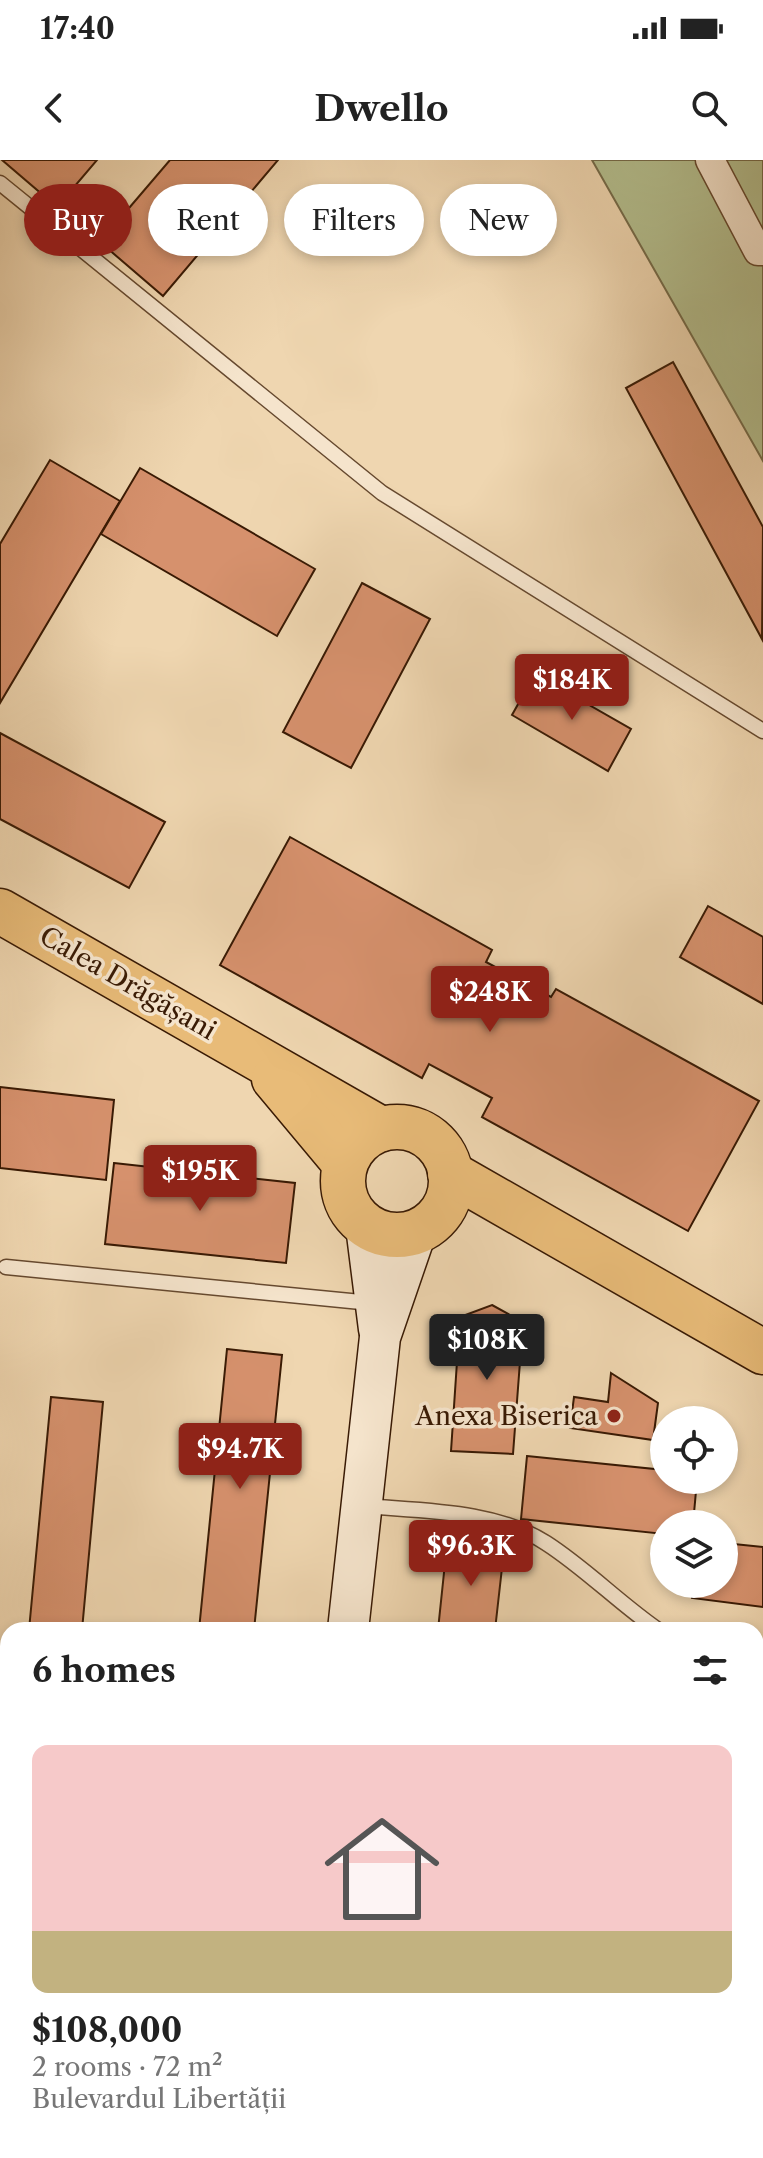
<!DOCTYPE html>
<html lang="en">
<head>
<meta charset="utf-8">
<style>
	:root { --surface:#fff; --page:#f6f6f6; --text:#222; --muted:#767676; --line:#e0e0e0; --accent:#8f2418 }
	body { margin:0; font-family:"Libre Caslon Text",serif; background:var(--page); color:var(--text); height:100vh; display:flex; flex-direction:column; font-size:30px; white-space:nowrap }
	* { box-sizing:border-box; margin:0 }
	p { font-size:26px; color:var(--muted) }
	.icon { flex:none; width:44px; height:44px; fill:none; stroke:currentColor; stroke-width:2; stroke-linecap:round; stroke-linejoin:round }
	.map { position:relative; flex:1; overflow:hidden }
	.side { position:absolute; left:0px; top:1462px; width:764px; height:536px; display:flex; flex-direction:column; background:var(--surface); border-radius:24px 24px 0 0; box-shadow:0 4px 12px #0003 }
	.side>* { flex:none }
	.banner { position:absolute; left:24px; top:24px; width:716px; height:72px; display:flex; gap:16px }
	.tools { position:absolute; left:650px; top:1246px; display:grid; gap:16px }
	.tools a { display:grid; place-items:center; width:88px; height:88px; border-radius:50%; background:var(--surface); box-shadow:0 4px 12px #0003; font-size:40px }
	.price { position:absolute; translate:-50% -68px; padding:0 18px; border-radius:8px; background:var(--accent); color:#fff; font-size:26px; line-height:52px; filter:drop-shadow(0 2px 4px #0008) }
	.price::after { content:''; position:absolute; left:50%; top:48px; width:24px; height:18px; margin-left:-12px; background:inherit; clip-path:polygon(0 0,100% 0,50% 100%) }
	.price.on { background:#222; color:#fff }
	ul { padding:0; list-style:none }
	li { display:grid; align-content:center; gap:16px; height:424px; padding:0 32px }
	li+li { border-top:2px solid var(--line) }
	li span { display:grid; place-items:center; height:248px; border-radius:16px; color:#555 }
	li>.icon { margin-inline-start:auto }
	span .icon { width:144px; height:144px; fill:#fffc; stroke-width:1 }
	li b { font-size:34px }
	h2 { display:flex; justify-content:space-between; align-items:center; height:96px; padding:0 32px; font-size:34px }
	.pill { padding:0 28px; border-radius:36px; background:var(--surface); box-shadow:0 4px 12px #0003; font-size:28px; line-height:72px }
	.pill.on { background:var(--accent); color:#fff }
	.status { display:flex; justify-content:space-between; align-items:center; height:56px; padding:0 40px; background:var(--surface); direction:ltr }
	.status svg { height:22px; fill:currentColor }
	header { display:flex; justify-content:space-between; align-items:center; height:104px; padding:0 32px; background:var(--surface); font-size:36px; font-weight:700 }
	.map>svg:first-child { display:block }
	.green { fill:#b4bf8f; stroke:#766c4a; stroke-width:2 }
	.building { fill:#d6916d; stroke:#391a04; stroke-width:2 }
	.lines { fill:none; stroke-linecap:round; stroke-linejoin:round }
	.lane-casing { stroke:#66492f; stroke-width:17 }
	.street-casing { stroke:#66492f; stroke-width:31 }
	.secondary-casing { stroke:#391a04; stroke-width:43 }
	.primary-casing { stroke:#391a04; stroke-width:47 }
	.lane { stroke:#f5e4cc; stroke-width:14 }
	.street { stroke:#f5e4cc; stroke-width:28 }
	.secondary { stroke:#f5e4cc; stroke-width:40 }
	.primary { stroke:#e8bb78; stroke-width:44 }
	.poi-dot { fill:#8f2418; stroke:#f5e4cc; stroke-width:3 }
	.labels { text-anchor:middle; stroke-width:7; stroke-linejoin:round; paint-order:stroke }
	.street-label { font-size:26px; fill:#391a04; stroke:#f5e4cc }
	.poi-label { font-size:26px; fill:#391a04; stroke:#f5e4cc; text-anchor:end }
</style>
</head>
<body>
<div class="status"><b>17:40</b><svg viewBox="0 0 49 12"><path d="M0 12V9h3v3zM5 12V6h3v6zM10 12V3h3v9zM15 12V0h3v12zM26 1h20v11H26zM47 4h2v5h-2z"/></svg></div>
<header><svg class="icon" aria-label="back" viewBox="0 0 24 24"><path d="M15 5l-7 7 7 7"/></svg>Dwello<svg class="icon" aria-label="search" viewBox="0 0 24 24"><circle cx="10" cy="10" r="6"/><path d="M15 15l6 6"/></svg></header>
<div class="map">
<svg width="763" height="1998" viewBox="0 0 763 1998">
	<rect width="100%" height="100%" fill="#efd6b0"/>
	<filter id="stains"><feTurbulence type="fractalNoise" baseFrequency=".0025" numOctaves="4"/><feColorMatrix values="0 0 0 0 .2 0 0 0 0 .09 0 0 0 0 .02 0 0 0 .5 -.17"/></filter>
	<radialGradient id="worn" r=".72"><stop offset=".6" stop-color="#630" stop-opacity="0"/><stop offset="1" stop-color="#630" stop-opacity=".3"/></radialGradient>
	<g class="green">
		<polygon points="592,0 763,0 763,301"/>
		<polygon points="756,1624 763,1624 763,1690 756,1689"/>
	</g>
	<g class="building">
		<polygon points="2,0 97,0 57,47"/>
		<polygon points="170,0 278,0 163,136 100,82"/>
		<polygon points="673,202 763,367 762,479 626,228"/>
		<polygon points="50,300 120,341 0,543 0,384"/>
		<polygon points="140,308 315,409 277,476 101,374"/>
		<polygon points="362,423 430,459 351,608 283,572"/>
		<polygon points="535,514 631,569 608,611 512,555"/>
		<polygon points="0,573 165,662 129,728 0,659"/>
		<polygon points="290,677 492,790 486,802 551,837 556,829 759,941 688,1071 482,957 492,938 429,904 422,918 220,805"/>
		<polygon points="708,746 763,777 763,844 680,797"/>
		<polygon points="0,927 114,940 106,1020 0,1008"/>
		<polygon points="114,1003 295,1023 286,1103 105,1084"/>
		<polygon points="492,1145 523,1162 513,1294 451,1291 460,1157"/>
		<polygon points="227,1189 282,1195 254,1470 199,1470"/>
		<polygon points="611,1213 658,1243 653,1280 570,1268 574,1237 608,1242"/>
		<polygon points="51,1237 103,1242 82,1470 29,1470"/>
		<polygon points="527,1296 664,1310 664,1320 697,1320 693,1364 664,1364 664,1374 521,1359"/>
		<polygon points="724,1383 763,1387 763,1447 692,1438 694,1424 724,1424"/>
		<polygon points="447,1384 504,1390 495,1470 438,1470"/>
		<polygon points="0,1499 8,1500 8,1549 0,1548"/>
		<polygon points="756,1706 763,1707 763,1764 756,1763"/>
		<polygon points="0,1742 8,1743 0,1866"/>
		<polygon points="756,1913 763,1914 763,1998 667,1998 667,1990 756,1990"/>
		<polygon points="84,1990 133,1990 168,1993 167,1998 83,1998"/>
		<polygon points="383,1990 447,1990 446,1998 382,1998"/>
		<polygon points="447,1990 488,1990 487,1998 446,1998"/>
		<polygon points="560,1990 618,1990 617,1998 559,1998"/>
	</g>
	<g class="lines">
		<g class="lane-casing">
			<g id="lane">
				<polyline points="0,23 382,333 763,571"/>
				<polyline points="6,1107 371,1143"/>
				<path d="M 365,1346 C 423,1351 495,1350 546,1383 C 585,1408 619,1443 658,1470"/>
				<polyline points="756,1507 763,1510"/>
				<polyline points="0,1613 8,1617"/>
				<polyline points="756,1862 763,1863"/>
				<polyline points="41,1998 42,1990"/>
				<polyline points="630,1998 631,1990"/>
			</g>
		</g>
		<g class="street-casing">
			<polyline id="street" points="710,0 758,91 763,91"/>
		</g>
		<g class="secondary-casing">
			<g id="secondary">
				<polyline points="366,1066 379,1169"/>
				<polyline points="348,1470 380,1177 416,1072"/>
				<polyline points="294,1998 295,1990"/>
			</g>
		</g>
		<g class="primary-casing">
			<g id="primary">
				<polyline points="0,751 381,969"/>
				<polyline points="274,919 345,1004"/>
				<circle cx="397" cy="1021" r="54"/>
				<polyline points="450,1013 763,1192"/>
			</g>
		</g>
		<use href="#lane" class="lane"/>
		<use href="#street" class="street"/>
		<use href="#secondary" class="secondary"/>
		<use href="#primary" class="primary"/>
	</g>
	<circle class="poi-dot" cx="614" cy="1256" r="8"/>
	<g class="labels">
		<g class="street-label">
			<text transform="translate(128 823) rotate(30)" y="9">Calea Drăgășani</text>
		</g>
		<g class="poi-label">
			<text x="598" y="1265">Anexa Biserica</text>
		</g>
	</g>
	<rect width="100%" height="100%" filter="url(#stains)"/>
	<rect width="100%" height="100%" fill="url(#worn)"/>
</svg>
<div class="tools">
<a><svg class="icon" aria-label="locate" viewBox="0 0 24 24"><circle cx="12" cy="12" r="6"/><path d="M12 2v4M12 18v4M2 12h4M18 12h4"/></svg></a>
<a><svg class="icon" aria-label="layers" viewBox="0 0 24 24"><path d="M12 4l9 5-9 5-9-5zM3 14l9 5 9-5"/></svg></a>
</div>
<b class="price" style="left:572px;top:562px">$184K</b>
<b class="price" style="left:490px;top:874px">$248K</b>
<b class="price" style="left:200px;top:1053px">$195K</b>
<b class="price on" style="left:487px;top:1222px">$108K</b>
<b class="price" style="left:240px;top:1331px">$94.7K</b>
<b class="price" style="left:471px;top:1428px">$96.3K</b>
<div class="banner">
<a class="pill on">Buy</a>
<a class="pill">Rent</a>
<a class="pill">Filters</a>
<a class="pill">New</a>
</div>
<section class="side">
<h2>6 homes<svg class="icon" aria-label="filters" viewBox="0 0 24 24"><path d="M4 7h16M4 17h16"/><circle cx="9" cy="7" r="2"/><circle cx="15" cy="17" r="2"/></svg></h2>
<ul>
<li><span style="background:linear-gradient(#f6c9c9 75%,#c2b280 0)"><svg class="icon" aria-label="home" viewBox="0 0 24 24"><path d="M3 11l9-7 9 7M6 9v11h12V9"/></svg></span><div><b>$108,000</b><p>2 rooms · 72 m²</p><p>Bulevardul Libertății</p></div></li>
</ul>
</section>
</div>
</body>
</html>
